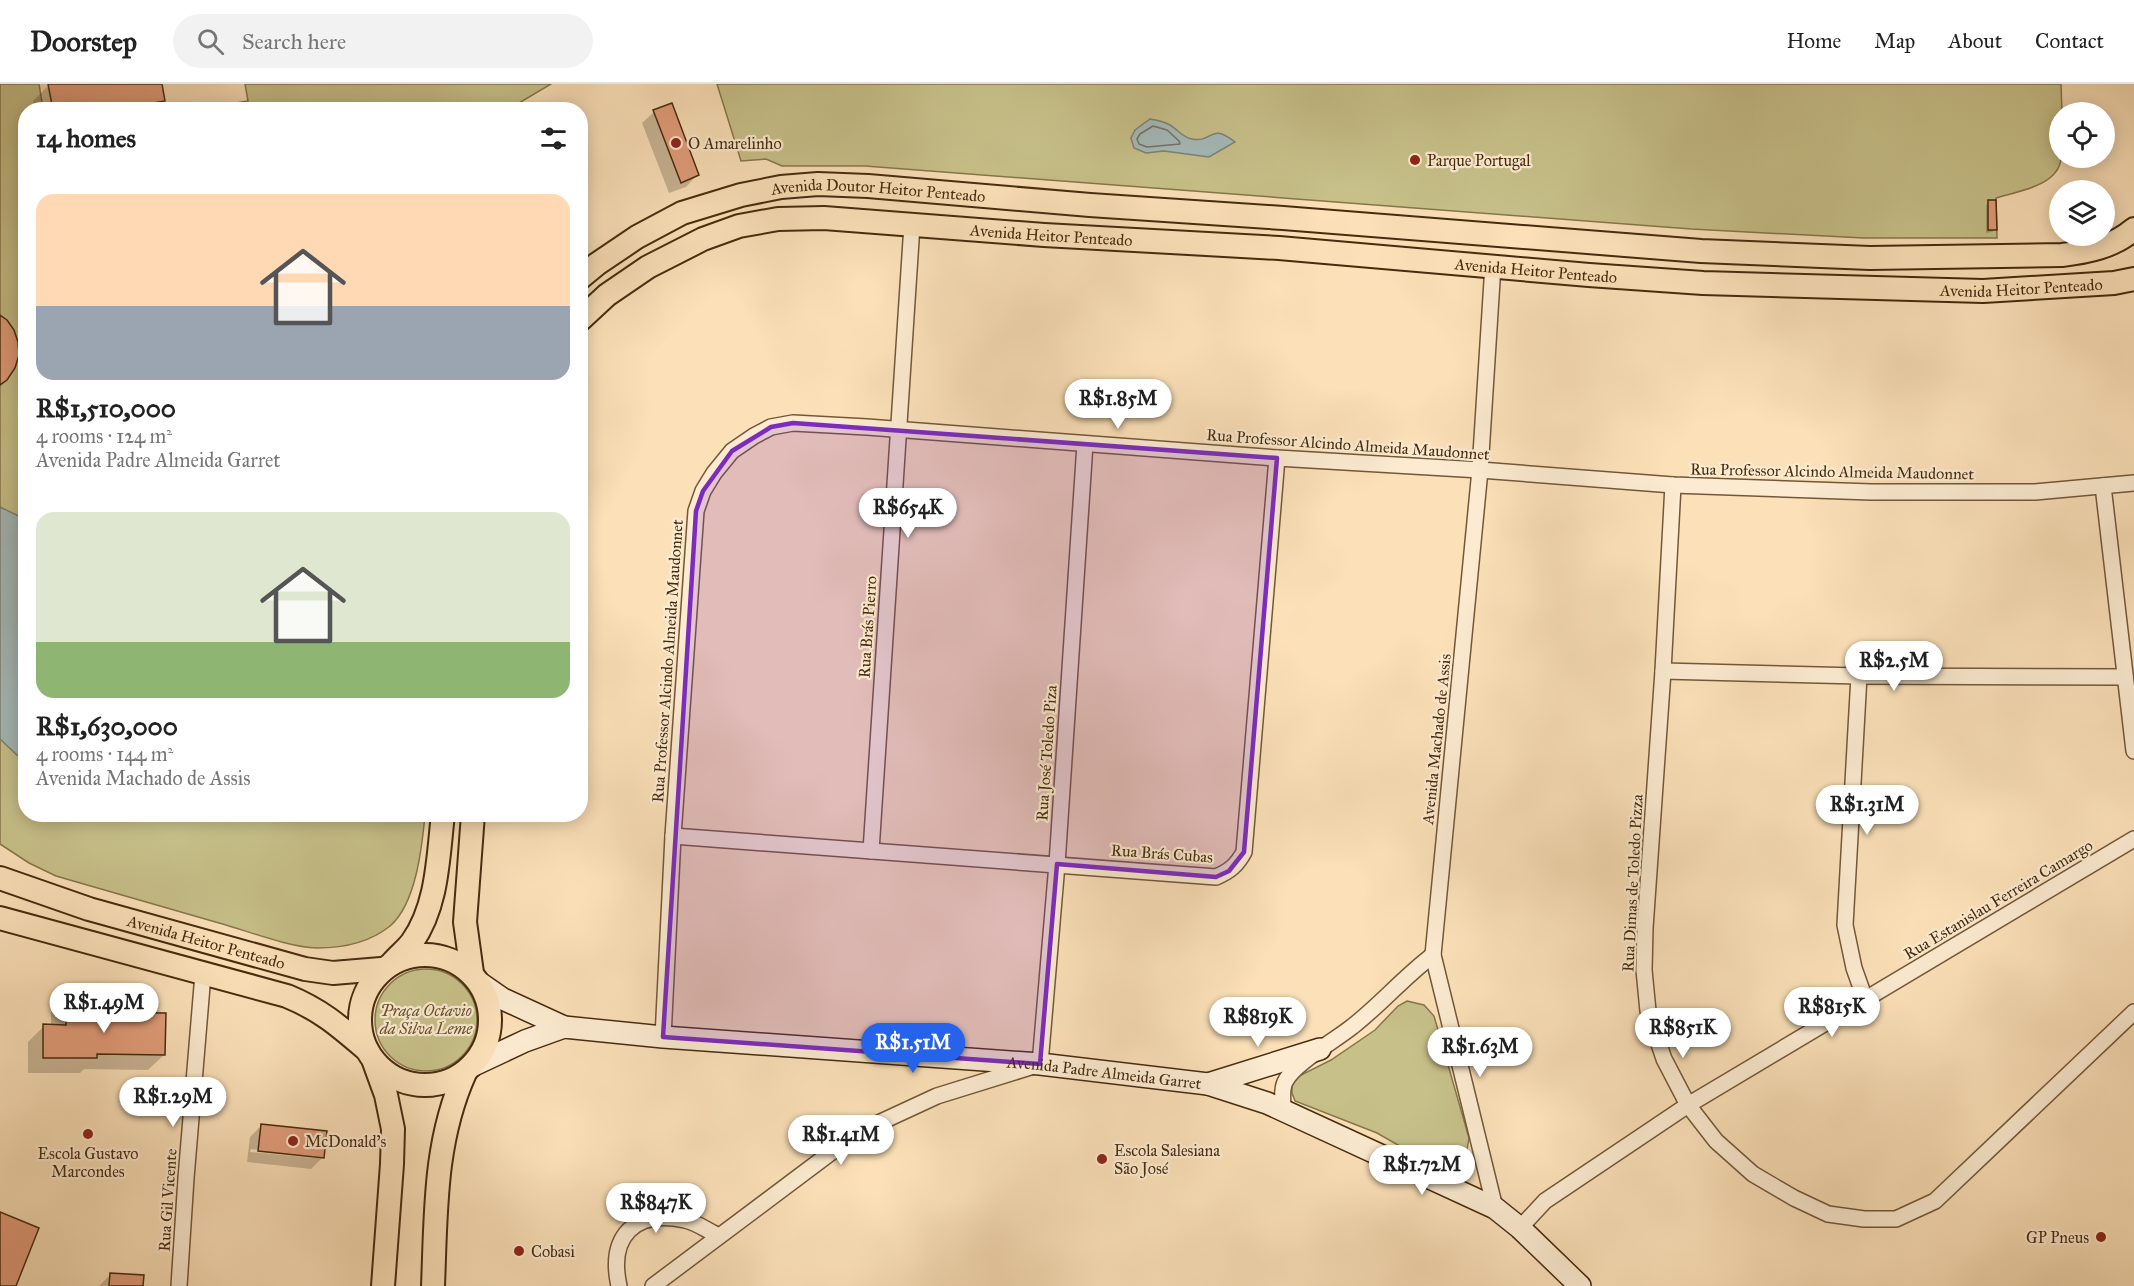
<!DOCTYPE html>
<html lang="en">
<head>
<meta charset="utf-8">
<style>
	:root { --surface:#fff; --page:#f2f2f2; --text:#222; --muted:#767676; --line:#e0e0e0; --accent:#2563eb }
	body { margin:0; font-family:"IM FELL Great Primer",serif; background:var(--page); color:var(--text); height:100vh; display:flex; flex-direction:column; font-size:22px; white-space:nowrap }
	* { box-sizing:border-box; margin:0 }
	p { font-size:20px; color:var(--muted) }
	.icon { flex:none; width:33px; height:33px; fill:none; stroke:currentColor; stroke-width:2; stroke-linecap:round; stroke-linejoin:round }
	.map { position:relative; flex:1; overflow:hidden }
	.details { position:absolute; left:18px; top:18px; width:570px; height:720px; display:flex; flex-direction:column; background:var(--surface); border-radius:24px; box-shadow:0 3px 15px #0003 }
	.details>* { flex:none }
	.fabs { position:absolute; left:2049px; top:18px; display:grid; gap:12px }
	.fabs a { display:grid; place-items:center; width:66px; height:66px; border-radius:50%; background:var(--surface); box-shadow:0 3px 15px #0003; font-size:30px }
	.price { position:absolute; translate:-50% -51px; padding:0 14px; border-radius:21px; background:#fff; color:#222; font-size:20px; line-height:39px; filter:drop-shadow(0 2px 3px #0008) }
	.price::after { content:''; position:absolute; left:50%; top:36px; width:18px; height:14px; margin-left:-9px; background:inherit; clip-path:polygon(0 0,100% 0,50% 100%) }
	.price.on { background:var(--accent); color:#fff }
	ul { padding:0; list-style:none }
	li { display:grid; align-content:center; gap:12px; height:318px; padding:0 18px }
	li span { display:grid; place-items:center; height:186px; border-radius:18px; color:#555 }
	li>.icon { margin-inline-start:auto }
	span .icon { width:108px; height:108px; fill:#fffc; stroke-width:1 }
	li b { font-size:26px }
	h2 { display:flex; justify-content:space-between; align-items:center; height:72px; padding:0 18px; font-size:26px }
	header { display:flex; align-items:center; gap:36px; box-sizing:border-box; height:84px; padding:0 30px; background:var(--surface); border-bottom:2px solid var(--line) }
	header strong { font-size:28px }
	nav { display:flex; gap:33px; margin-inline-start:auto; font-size:21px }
	.search { width:420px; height:54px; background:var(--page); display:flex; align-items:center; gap:15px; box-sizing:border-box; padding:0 21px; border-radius:33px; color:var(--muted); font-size:22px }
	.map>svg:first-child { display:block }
	.green { fill:#c7c089; stroke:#86764c; stroke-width:1.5 }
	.water { fill:#a4baba; stroke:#7e8175; stroke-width:1.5 }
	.shadow { fill:#0003; fill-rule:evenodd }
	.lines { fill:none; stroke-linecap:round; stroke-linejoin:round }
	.shore { stroke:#757264; stroke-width:1.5 }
	.building { fill:#e29d7a; stroke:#462b0e; stroke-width:1.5 }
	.street-casing { stroke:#735838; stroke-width:18 }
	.secondary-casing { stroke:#462b0e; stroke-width:24 }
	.primary-casing { stroke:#462b0e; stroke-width:26 }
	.street { stroke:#fcebd1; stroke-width:15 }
	.secondary { stroke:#fcebd1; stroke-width:21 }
	.primary { stroke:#fbe0b8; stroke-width:22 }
	.marked { fill:#7b2cbf; fill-opacity:0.2; stroke:#7b2cbf; stroke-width:4.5; stroke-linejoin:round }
	.poi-dot { fill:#8f2418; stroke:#fcebd1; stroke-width:2 }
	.labels { text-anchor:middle; stroke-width:4.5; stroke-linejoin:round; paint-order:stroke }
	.poi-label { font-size:16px; fill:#462b0e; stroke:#fcebd1; text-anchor:start }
	.street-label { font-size:16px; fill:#462b0e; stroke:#fcebd1 }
	.park-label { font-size:16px; font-style:italic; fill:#66502d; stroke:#fcebd1 }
</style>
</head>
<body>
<header>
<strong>Doorstep</strong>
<div class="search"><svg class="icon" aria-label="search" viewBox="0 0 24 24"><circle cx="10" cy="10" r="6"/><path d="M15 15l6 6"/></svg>Search here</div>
<nav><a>Home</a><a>Map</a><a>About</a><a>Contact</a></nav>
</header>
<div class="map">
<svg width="2134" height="1202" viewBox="0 0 2134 1202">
	<rect width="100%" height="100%" fill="#fbe0b8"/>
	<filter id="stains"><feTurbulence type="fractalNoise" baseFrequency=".00333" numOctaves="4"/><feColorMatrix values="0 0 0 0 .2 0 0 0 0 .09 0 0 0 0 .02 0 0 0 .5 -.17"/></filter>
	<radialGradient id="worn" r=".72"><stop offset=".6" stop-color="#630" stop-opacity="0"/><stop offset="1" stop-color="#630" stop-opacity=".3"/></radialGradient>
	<g class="green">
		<path d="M 0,0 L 39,0 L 43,25 L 26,26 L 26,730 L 425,731 C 422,763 416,820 390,842 C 369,859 343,864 317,864 C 288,863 248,847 219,839 C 165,823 110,808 56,792 L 29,779 L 0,760 Z"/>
		<polygon points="245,0 551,0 509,25 200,25 248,17"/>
		<path d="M 717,0 L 2061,0 L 2062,28 L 2060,28 L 2060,74 L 2061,74 C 2059,102 2018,107 1996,114 L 1997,154 L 1864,154 L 1691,145 L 865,82 L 782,82 L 766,75 L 741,77 Z"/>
		<circle cx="426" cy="936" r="51"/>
		<polygon points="1407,917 1424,921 1434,932 1469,1054 1467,1066 1454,1084 1438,1084 1377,1049 1295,1017 1292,1009 1292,999 1297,993 1331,976 1375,946 1398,922"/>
	</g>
	<g class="water">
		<path d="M 1150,35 C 1156,36 1163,37 1168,40 C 1177,44 1181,53 1192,55 C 1214,59 1209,38 1235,58 L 1209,73 L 1164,67 L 1146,69 L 1134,64 L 1131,54 L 1135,46 Z"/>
		<polygon points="0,423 25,435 25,674 17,671 0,655"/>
	</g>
	<g class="shadow">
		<polygon points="58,0 161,0 164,16 154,26 35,26 33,17 49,1"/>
		<polygon points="654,28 697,91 686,103 669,109 642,39"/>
		<polygon points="1989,118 1996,145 1992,148 1986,149 1986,121"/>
		<polygon points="0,233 18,260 18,252 26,245 26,305 19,305 18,271 0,301"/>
		<polygon points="67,913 79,930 164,971 148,986 84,985 80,989 28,989 28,958 44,942 51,942 51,928"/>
		<path d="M 261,1042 L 323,1073 L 311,1085 L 247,1078 L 250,1053 ZM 251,1065 L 315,1071 L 315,1074 L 250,1068 Z"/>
		<polygon points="110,1191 141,1202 99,1202"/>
	</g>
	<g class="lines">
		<polygon class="shore" points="1153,42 1167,46 1179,57 1180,60 1147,63 1139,60 1137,55 1140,50"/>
	</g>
	<g class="building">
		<polygon points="48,0 162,0 165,17 112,26 53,26"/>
		<polygon points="672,19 699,91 681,99 653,26"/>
		<polygon points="1988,116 1996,116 1997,146 1988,146"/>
		<polygon points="0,231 7,236 14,246 18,258 19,271 15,284 7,296 0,301"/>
		<polygon points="66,911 81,911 81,928 166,929 165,971 97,970 97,974 43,974 43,940 66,941"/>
		<polygon points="261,1040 327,1047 324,1074 258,1067"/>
		<polygon points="0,1128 39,1144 16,1202 0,1202"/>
		<polygon points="110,1189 144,1191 143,1202 109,1202"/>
	</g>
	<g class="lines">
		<g class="street-casing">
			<g id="street">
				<polyline points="1493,181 1480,386 1433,871 1495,1124"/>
				<polyline points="1673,401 1663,587 1645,844 1644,886 1648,927 1664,975 1688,1021 1716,1057 1753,1090 1794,1114 1828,1130 1864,1135 1896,1135 1935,1117 2134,928"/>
				<polyline points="2103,402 2134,667"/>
				<polyline points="1663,587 1859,592 2125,593"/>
				<polyline points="1859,592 1845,841 1854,884 1865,915"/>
				<path d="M 673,752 L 1216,793 C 1230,787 1237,781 1244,768 L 1277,374"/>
				<polyline points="871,767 912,141"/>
				<polyline points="663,953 673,752 696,427 703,407 714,389 732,367 754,352 771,343 793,339 867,343 1277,374 1480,386 1673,401 1871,408 2035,408 2134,399"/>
				<path d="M 1283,1026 C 1283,1017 1281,1006 1285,998 C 1293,980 1336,956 1353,942 C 1381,920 1404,893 1433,871"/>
				<polyline points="1520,1144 1545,1117 1688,1021 2134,755"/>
				<polyline points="179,1202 186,1094 203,890"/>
				<path d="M 619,1202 C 608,1152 635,1125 685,1136 C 696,1138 708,1147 719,1152"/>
				<polyline points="653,1202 857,1049 937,1012 1040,980 1057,780 1085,360"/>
			</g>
		</g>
		<g class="secondary-casing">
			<g id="secondary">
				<polyline points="480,899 503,915 564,943"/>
				<path id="s1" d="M 474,981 L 525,957 L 564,943 L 663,953 L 1040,980 L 1208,1000 L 1267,1019 L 1495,1124 L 1520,1144 L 1580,1202"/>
				<polyline points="1208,1000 1320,965"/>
			</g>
		</g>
		<g class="primary-casing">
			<g id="primary">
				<path id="s2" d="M 580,194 L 597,180 L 637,153 L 682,129 L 741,111 L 781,103 L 818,100 L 868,102 L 1090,121 L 1283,134 L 1701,167 L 1870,174 L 2062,171 C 2088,168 2113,163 2134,145"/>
				<path id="s3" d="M 580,236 L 607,211 L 648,183 L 703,155 L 739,142 L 778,135 L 824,134 L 1044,151 L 1279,164 L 1589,191 L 1703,199 L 1983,207 L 2114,199 L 2134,195"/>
				<path id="s4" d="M 0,794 L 89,825 L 305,885 L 333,889 L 381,885"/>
				<path d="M 0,834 L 287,912 C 321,926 339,942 367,966"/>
				<circle cx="425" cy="936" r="65"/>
				<path d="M 393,878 C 399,871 407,865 412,858 C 438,821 438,773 443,730"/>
				<polyline points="472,889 465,838 473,730"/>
				<polyline points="374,978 386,1011 393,1045 392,1080 383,1202"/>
				<path d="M 433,1202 C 436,1128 434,1058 465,989"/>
			</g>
		</g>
		<use href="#street" class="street"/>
		<use href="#secondary" class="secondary"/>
		<use href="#primary" class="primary"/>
	</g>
	<path class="marked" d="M 793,339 L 1277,374 L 1244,768 L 1229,787 L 1216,793 L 1057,780 L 1040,980 L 663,953 L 696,427 L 703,407 L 732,367 L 771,343 Z"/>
	<g class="poi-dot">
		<circle cx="676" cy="59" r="6"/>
		<circle cx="1415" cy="76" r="6"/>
		<circle cx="88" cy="1050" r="6"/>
		<circle cx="293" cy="1057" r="6"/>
		<circle cx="1102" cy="1075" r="6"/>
		<circle cx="2101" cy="1153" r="6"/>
		<circle cx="519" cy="1167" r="6"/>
	</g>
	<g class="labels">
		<g class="poi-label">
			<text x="688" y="65">O Amarelinho</text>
			<text x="1427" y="82">Parque Portugal</text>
			<text x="305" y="1063">McDonald's</text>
			<text x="1114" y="1072">Escola Salesiana<tspan x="1114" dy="18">São José</tspan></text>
			<text x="88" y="1075" text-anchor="middle">Escola Gustavo<tspan x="88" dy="18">Marcondes</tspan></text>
			<text x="2089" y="1159" text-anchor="end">GP Pneus</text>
			<text x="531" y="1173">Cobasi</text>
		</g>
		<g class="street-label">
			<text dy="6" stroke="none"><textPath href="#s2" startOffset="321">Avenida Doutor Heitor Penteado</textPath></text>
			<text dy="6" stroke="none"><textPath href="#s3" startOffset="500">Avenida Heitor Penteado</textPath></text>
			<text dy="6" stroke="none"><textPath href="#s3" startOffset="986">Avenida Heitor Penteado</textPath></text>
			<text dy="6" stroke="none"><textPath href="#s3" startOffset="1472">Avenida Heitor Penteado</textPath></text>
			<text transform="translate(1348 360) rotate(4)" y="6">Rua Professor Alcindo Almeida Maudonnet</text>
			<text transform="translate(1832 387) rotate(1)" y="6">Rua Professor Alcindo Almeida Maudonnet</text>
			<text transform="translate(867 543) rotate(-86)" y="6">Rua Brás Pierro</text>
			<text transform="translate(667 577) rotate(-86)" y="6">Rua Professor Alcindo Almeida Maudonnet</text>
			<text transform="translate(1436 655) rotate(-84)" y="6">Avenida Machado de Assis</text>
			<text transform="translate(1046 669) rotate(-86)" y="6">Rua José Toledo Piza</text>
			<text transform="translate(1162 769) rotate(4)" y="6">Rua Brás Cubas</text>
			<text transform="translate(1632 799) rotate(-87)" y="6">Rua Dimas de Toledo Pizza</text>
			<text transform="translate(1998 815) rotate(-31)" y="6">Rua Estanislau Ferreira Camargo</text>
			<text dy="6" stroke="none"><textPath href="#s4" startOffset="216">Avenida Heitor Penteado</textPath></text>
			<text dy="6" stroke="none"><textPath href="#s1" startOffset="640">Avenida Padre Almeida Garret</textPath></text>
			<text transform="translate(167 1116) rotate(-86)" y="6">Rua Gil Vicente</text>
		</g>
		<g class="park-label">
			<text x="426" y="932">Praça Octavio<tspan x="426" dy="18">da Silva Leme</tspan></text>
		</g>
	</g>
	<rect width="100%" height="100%" filter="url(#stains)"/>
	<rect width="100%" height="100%" fill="url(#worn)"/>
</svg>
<div class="fabs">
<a><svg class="icon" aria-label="locate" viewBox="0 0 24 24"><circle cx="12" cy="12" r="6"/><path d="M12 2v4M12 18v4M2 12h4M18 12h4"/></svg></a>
<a><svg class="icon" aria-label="layers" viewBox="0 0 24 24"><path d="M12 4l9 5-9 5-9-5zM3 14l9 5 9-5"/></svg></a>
</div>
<b class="price" style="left:1118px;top:346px">R$1.85M</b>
<b class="price" style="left:908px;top:455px">R$654K</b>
<b class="price" style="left:1894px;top:608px">R$2.5M</b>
<b class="price" style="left:1867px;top:752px">R$1.31M</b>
<b class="price" style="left:104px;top:950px">R$1.49M</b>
<b class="price" style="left:1832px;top:954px">R$815K</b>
<b class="price" style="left:1258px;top:964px">R$819K</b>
<b class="price" style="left:1683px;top:975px">R$851K</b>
<b class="price on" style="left:913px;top:990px">R$1.51M</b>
<b class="price" style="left:1480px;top:994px">R$1.63M</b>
<b class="price" style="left:173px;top:1044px">R$1.29M</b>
<b class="price" style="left:841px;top:1082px">R$1.41M</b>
<b class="price" style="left:1422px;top:1112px">R$1.72M</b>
<b class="price" style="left:656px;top:1150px">R$847K</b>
<section class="details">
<h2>14 homes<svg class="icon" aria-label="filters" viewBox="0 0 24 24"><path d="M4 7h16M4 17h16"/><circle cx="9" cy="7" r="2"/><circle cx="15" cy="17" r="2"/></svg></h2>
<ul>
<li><span style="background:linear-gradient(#ffd9b3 60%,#9aa5b1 0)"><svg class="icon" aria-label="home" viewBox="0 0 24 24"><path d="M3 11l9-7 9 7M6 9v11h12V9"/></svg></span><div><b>R$1,510,000</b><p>4 rooms · 124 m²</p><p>Avenida Padre Almeida Garret</p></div></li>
<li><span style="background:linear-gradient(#dfe7d0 70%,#8fb573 0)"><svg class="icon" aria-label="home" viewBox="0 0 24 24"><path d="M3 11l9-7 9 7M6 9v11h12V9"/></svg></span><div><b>R$1,630,000</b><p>4 rooms · 144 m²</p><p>Avenida Machado de Assis</p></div></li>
</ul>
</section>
</div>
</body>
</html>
